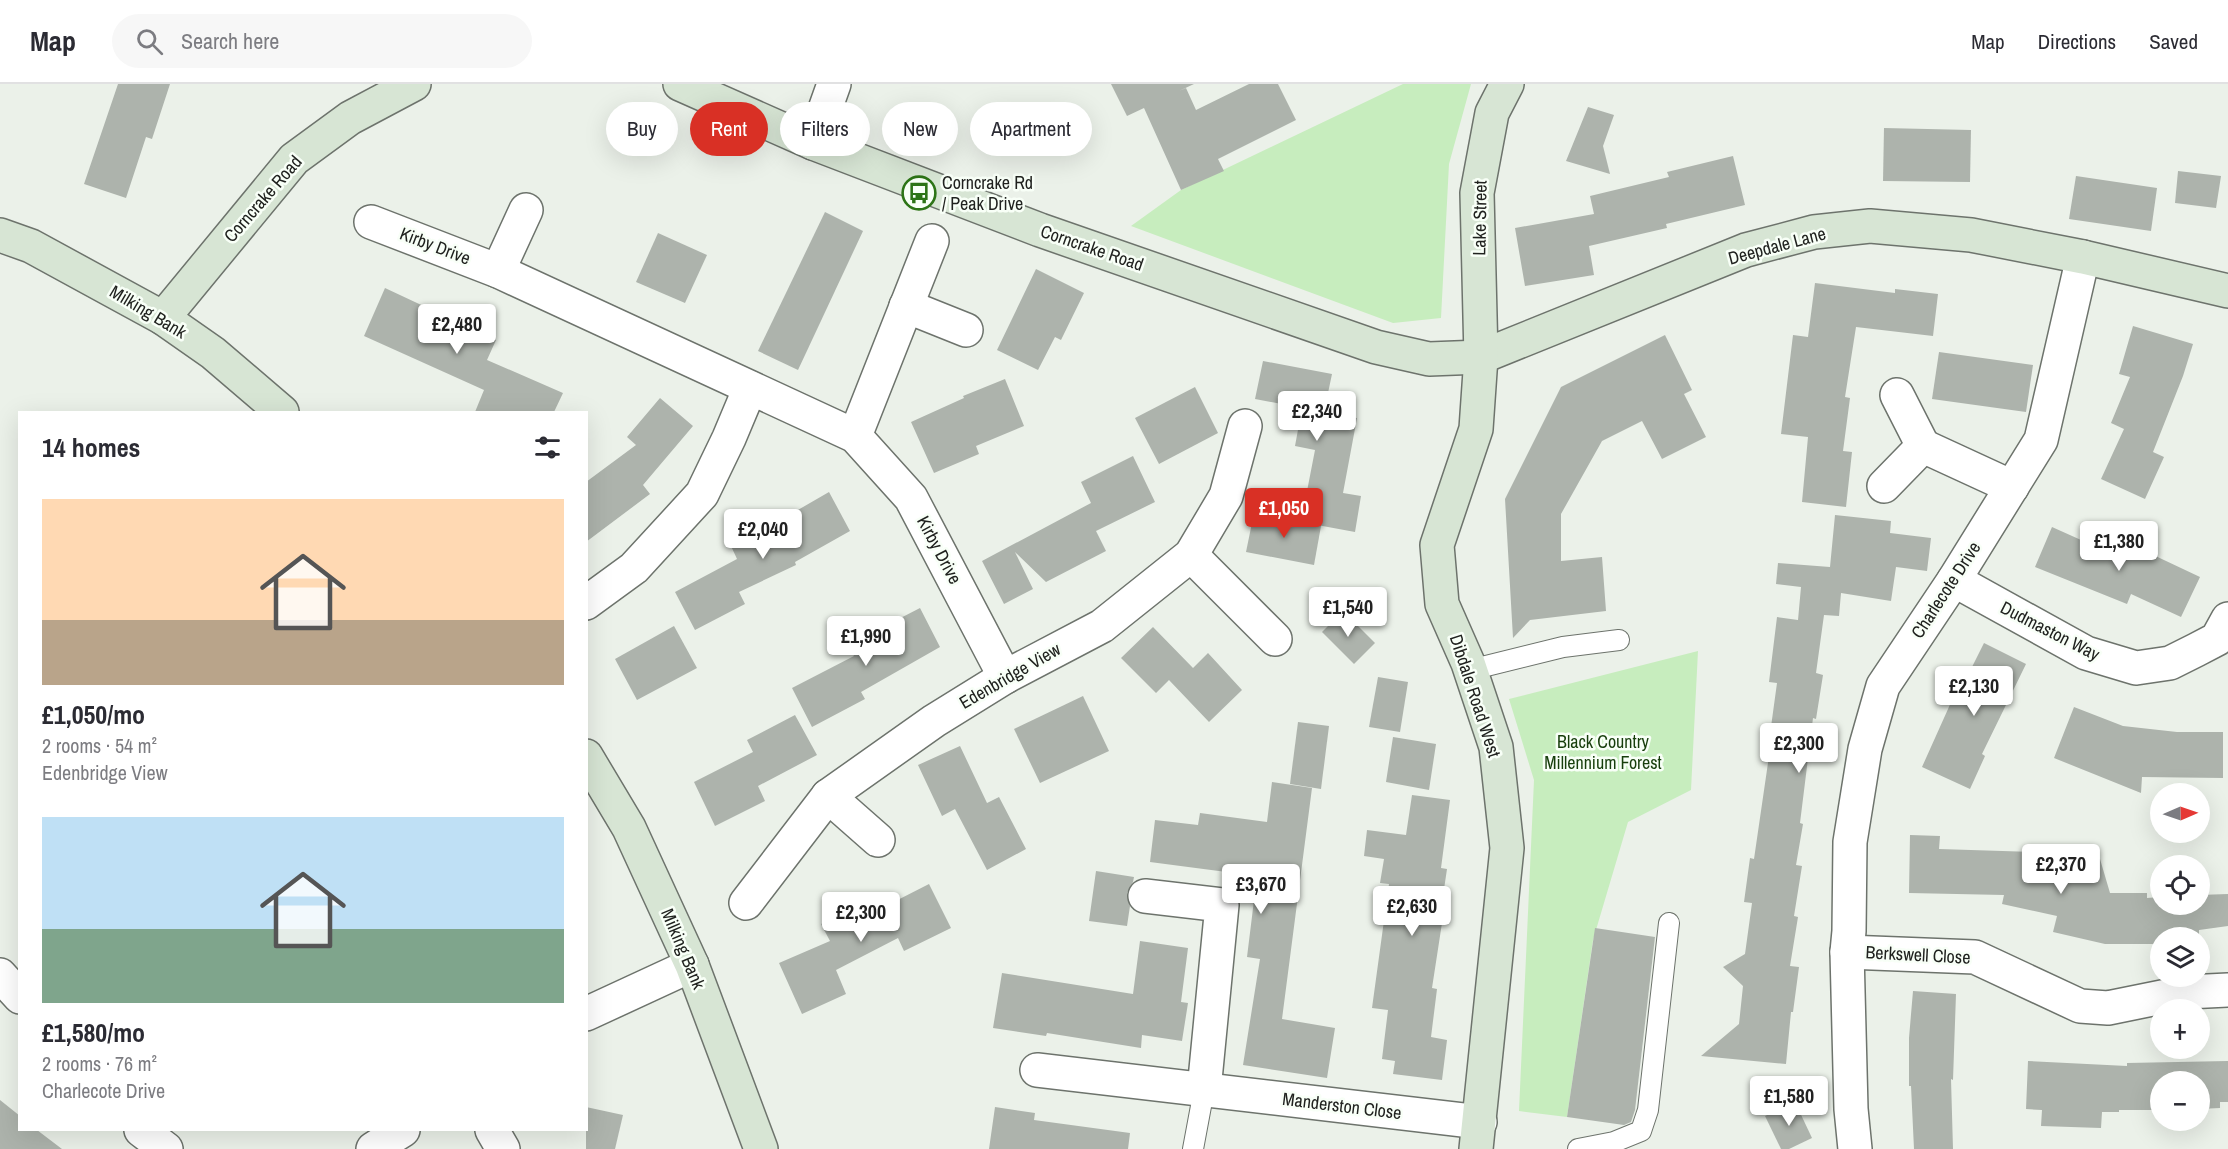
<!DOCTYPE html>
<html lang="en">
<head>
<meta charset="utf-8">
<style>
	:root { --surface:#fff; --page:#f7f7f7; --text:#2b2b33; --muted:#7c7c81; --line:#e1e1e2; --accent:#d93025 }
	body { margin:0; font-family:"Archivo Narrow",sans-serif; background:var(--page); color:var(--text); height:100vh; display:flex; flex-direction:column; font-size:22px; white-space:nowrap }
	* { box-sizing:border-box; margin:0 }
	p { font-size:20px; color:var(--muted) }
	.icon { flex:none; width:33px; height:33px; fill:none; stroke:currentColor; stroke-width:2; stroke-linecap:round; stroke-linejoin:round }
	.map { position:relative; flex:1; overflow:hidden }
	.details { position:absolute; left:18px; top:327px; width:570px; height:720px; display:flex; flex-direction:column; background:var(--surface); border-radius:0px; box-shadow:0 6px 24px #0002 }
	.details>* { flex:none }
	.guide { position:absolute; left:606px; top:18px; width:570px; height:54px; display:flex; gap:12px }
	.needle { width:39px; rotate:88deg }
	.buttons { position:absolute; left:2150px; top:699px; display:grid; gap:12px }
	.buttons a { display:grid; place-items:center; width:60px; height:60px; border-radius:50%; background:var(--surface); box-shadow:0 6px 24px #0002; font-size:30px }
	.price { position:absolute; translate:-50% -51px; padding:0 14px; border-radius:6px; background:#fff; color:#222; font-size:20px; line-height:39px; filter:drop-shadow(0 2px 3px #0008) }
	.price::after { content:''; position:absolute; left:50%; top:36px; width:18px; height:14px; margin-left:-9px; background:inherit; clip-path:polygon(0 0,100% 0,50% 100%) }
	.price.current { background:var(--accent); color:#fff }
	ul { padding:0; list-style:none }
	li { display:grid; align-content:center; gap:12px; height:318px; padding:0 24px }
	li span { display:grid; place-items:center; height:186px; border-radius:0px; color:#555 }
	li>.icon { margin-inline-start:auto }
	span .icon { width:108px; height:108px; fill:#fffc; stroke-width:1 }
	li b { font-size:26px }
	h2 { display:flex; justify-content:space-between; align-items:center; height:72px; padding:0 24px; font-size:26px }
	.chip { padding:0 21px; border-radius:27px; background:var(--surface); box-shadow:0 6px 24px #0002; font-size:21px; line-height:54px }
	.chip.current { background:var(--accent); color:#fff }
	header { display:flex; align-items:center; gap:36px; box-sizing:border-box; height:84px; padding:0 30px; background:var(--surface); border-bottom:2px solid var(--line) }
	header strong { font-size:28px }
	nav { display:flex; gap:33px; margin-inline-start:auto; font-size:21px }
	.search { width:420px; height:54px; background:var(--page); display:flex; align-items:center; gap:15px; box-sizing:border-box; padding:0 21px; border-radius:33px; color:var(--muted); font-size:22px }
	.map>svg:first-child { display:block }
	.green { fill:#c7edbe }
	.building { fill:#adb3ac }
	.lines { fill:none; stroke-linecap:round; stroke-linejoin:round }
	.lane-casing { stroke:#6d736c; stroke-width:22 }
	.street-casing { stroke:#6d736c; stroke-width:36 }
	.secondary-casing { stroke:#6d736c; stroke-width:36 }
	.lane { stroke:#fff; stroke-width:20 }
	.street { stroke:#fff; stroke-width:33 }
	.secondary { stroke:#d7e5d4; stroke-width:33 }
	.labels { text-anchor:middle; stroke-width:5; stroke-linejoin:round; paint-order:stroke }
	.poi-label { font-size:18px; fill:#20221f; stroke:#f8fff7; text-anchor:start }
	.street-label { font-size:18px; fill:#20221f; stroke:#f8fff7 }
	.park-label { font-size:18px; fill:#173e0c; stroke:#f8fff7 }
</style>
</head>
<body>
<header>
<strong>Map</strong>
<div class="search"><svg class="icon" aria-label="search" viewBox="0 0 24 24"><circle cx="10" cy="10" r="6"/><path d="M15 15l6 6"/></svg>Search here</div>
<nav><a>Map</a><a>Directions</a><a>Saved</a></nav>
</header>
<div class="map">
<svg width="2228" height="1065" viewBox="0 0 2228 1065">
	<rect width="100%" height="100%" fill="#ebf1e9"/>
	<g class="green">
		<polygon points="1403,0 1471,0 1449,80 1441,234 1393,239 1131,142 1181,106"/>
		<polygon points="1698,567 1691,706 1628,738 1593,856 1567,1033 1519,1027 1534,696 1509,615"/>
	</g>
	<g class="building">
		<polygon points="118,0 170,0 152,55 146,53 126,114 84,100"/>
		<polygon points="1111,0 1194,0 1179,7 1186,4 1196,26 1249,0 1278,0 1296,36 1218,75 1224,87 1181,106 1144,24 1127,32"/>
		<polygon points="1588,23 1614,31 1603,62 1610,90 1566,77"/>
		<polygon points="1884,44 1971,46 1970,98 1883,97"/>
		<polygon points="1733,72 1745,121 1666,140 1667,144 1589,162 1594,191 1525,202 1515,144 1594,130 1590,112 1669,93 1667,88"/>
		<polygon points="2178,87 2221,92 2216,124 2175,119"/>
		<polygon points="2076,92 2157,104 2151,147 2069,135"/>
		<polygon points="825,128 863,147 798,286 758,267"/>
		<polygon points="658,149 707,171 685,219 636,198"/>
		<polygon points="1036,185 1084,209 1061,256 1055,253 1038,286 997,266"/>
		<polygon points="1815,199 1895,209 1895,205 1938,210 1933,252 1856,243 1845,313 1850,314 1843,367 1852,368 1846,423 1802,418 1808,353 1781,350 1793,251 1808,253"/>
		<polygon points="385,204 496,256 487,276 563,309 554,328 475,328 484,306 364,252"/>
		<polygon points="2133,242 2193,260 2183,292 2153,368 2164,373 2145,415 2101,395 2124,345 2111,339 2130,293 2119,290"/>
		<polygon points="1665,251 1692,306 1684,310 1706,353 1662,375 1642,337 1602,357 1561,430 1561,477 1602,473 1606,527 1530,536 1513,554 1505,415 1561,303"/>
		<polygon points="1939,268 2033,281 2026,328 1932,315"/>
		<polygon points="1263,277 1332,290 1324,328 1357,334 1343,409 1361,412 1355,448 1301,438 1315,366 1295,362 1302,324 1255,315"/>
		<polygon points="1005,295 1024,342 976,362 979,370 934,389 911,338 964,314 963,312"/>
		<polygon points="1195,303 1218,349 1159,380 1135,334"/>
		<polygon points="660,314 693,342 643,401 650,410 586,458 586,398 636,361 627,353"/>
		<polygon points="1133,372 1155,418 1096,447 1106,467 1046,498 1015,468 1033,505 1004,520 982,477 1091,419 1081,398"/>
		<polygon points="829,408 850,447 795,478 796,481 739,508 745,520 695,546 675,508 737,475 731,462 785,436 784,434"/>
		<polygon points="1254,429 1321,442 1314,481 1246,468"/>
		<polygon points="1835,431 1891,437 1890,449 1931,454 1927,487 1896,483 1891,517 1841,509 1839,532 1824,531 1816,589 1823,591 1816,635 1813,634 1800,739 1803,740 1796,781 1802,782 1794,832 1798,833 1790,882 1799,883 1793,928 1791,928 1786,980 1701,972 1739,940 1743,902 1723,883 1745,870 1752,819 1744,818 1750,774 1754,775 1769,672 1767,672 1777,599 1769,598 1777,533 1798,536 1801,503 1776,500 1778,479 1830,483"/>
		<polygon points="2052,443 2119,473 2128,453 2145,462 2147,468 2200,493 2181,533 2131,510 2127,520 2035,483"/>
		<polygon points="920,524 940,563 861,608 865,615 812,643 792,604 854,572 848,561"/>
		<polygon points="1343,527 1375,559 1354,580 1322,548"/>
		<polygon points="674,542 697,584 637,616 615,575"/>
		<polygon points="1153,543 1193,584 1208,569 1242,606 1209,638 1169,596 1156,609 1121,574"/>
		<polygon points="1984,559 2026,580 1982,670 1985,672 1970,705 1922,683 1957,605 1960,607"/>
		<polygon points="1378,593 1408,598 1400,648 1369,643"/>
		<polygon points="1083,612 1109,667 1040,699 1014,645"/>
		<polygon points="2074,623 2123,642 2177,648 2223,648 2223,694 2142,693 2141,709 2054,674"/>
		<polygon points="795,631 817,671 758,702 765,717 715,742 694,698 753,668 747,656"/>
		<polygon points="1298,638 1329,642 1321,705 1290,700"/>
		<polygon points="1393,653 1436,660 1429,706 1386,698"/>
		<polygon points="960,662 987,719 999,713 1026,765 987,786 955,725 942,732 918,681"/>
		<polygon points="1272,698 1312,704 1282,935 1335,944 1327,994 1243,981 1260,875 1247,873 1257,792 1150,778 1155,736 1198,741 1200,729 1267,738"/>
		<polygon points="1412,711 1450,716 1441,784 1447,785 1439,839 1442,839 1432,904 1437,905 1431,953 1447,956 1442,996 1393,990 1395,977 1382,975 1388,926 1372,924 1389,800 1380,799 1384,775 1364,772 1367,746 1406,751"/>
		<polygon points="1910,751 1940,752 1939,765 2035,768 2032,782 2075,791 2100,775 2110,809 2147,809 2147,814 2160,813 2160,820 2199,820 2199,811 2228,810 2228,842 2199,846 2199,858 2199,854 2160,854 2160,860 2105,860 2053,848 2057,832 2002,820 2004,811 1909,809"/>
		<polygon points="1096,787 1134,793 1133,798 1127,809 1130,822 1127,842 1089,837"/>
		<polygon points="929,800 951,844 904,867 898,854 836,886 846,910 802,930 779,879 830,857 821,840 870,814 876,827"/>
		<polygon points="1595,844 1655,853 1635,1026 1631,1038 1624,1041 1567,1033"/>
		<polygon points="1140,857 1188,864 1181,918 1188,919 1182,957 1142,951 1141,964 1047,949 1046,952 993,944 1002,889 1133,910"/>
		<polygon points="1913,907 1956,910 1953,996 1951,995 1953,1065 1914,1065 1911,1002 1909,1002 1909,954"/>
		<polygon points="2028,977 2127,982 2127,979 2228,977 2228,1018 2220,1018 2220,1024 2199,1025 2199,998 2160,998 2160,1026 2119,1026 2119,1028 2102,1028 2101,1044 2041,1042 2042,1026 2026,1025"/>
		<polygon points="0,1016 20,1032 20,1046 37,1046 62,1065 0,1065"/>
		<polygon points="1795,1018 1812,1054 1789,1065 1781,1065 1765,1032"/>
		<polygon points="586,1023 623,1031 615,1065 586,1065"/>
		<polygon points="995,1023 1035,1029 1034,1036 1130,1049 1128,1065 989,1065"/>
	</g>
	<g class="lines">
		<g class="lane-casing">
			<g id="lane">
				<polyline points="1470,586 1563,563 1619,556"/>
				<polyline points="1193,1065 1204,1006"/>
				<polyline points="1578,1065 1614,1058 1641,1047 1648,1026 1669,839"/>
			</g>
		</g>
		<g class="street-casing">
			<g id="street">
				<polyline points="813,59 834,0"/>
				<polyline points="371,138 498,187 855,352 911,414 1005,593"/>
				<polyline points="498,187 526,126"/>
				<polyline points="906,222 966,246"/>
				<polyline points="855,352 932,157"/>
				<polyline points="1923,362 2012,403"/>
				<polyline points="1884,402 1923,362 1897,311"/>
				<polyline points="1191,471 1275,555"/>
				<polyline points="1954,496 2086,569 2136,584 2170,579 2196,566 2217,555 2228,535"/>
				<polyline points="586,519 634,484 702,410 729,354 750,304"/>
				<polyline points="828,712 878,756"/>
				<polyline points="1145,812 1222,821 1204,1006"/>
				<polyline points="746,819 828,712 934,637 1005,593 1102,542 1191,471 1226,412 1245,342"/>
				<polyline points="1847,868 1975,873 2080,922 2108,924 2187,908 2228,906"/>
				<polyline points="0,891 20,913"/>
				<polyline points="586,930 692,881"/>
				<polyline points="1037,986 1480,1038"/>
				<polyline points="141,1046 166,1065"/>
				<polyline points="492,1046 503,1065"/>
				<polyline points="373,1065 403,1046"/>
				<polyline points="1855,1065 1851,1025 1847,868 1849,847 1850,758 1865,665 1883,602 1954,496 2041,356 2083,173"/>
			</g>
		</g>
		<g class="secondary-casing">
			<g id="secondary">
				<polyline points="680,0 813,59 1040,146 1376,263 1429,275 1481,273 1746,166 1814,148 1870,142 1971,151 2083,173 2228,207"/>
				<polyline points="0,151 31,162 163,234 213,269 282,328"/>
				<polyline points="163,234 294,75 350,34 414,0"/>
				<polyline points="586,672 629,744 692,881 761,1065"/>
				<polyline points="1476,1065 1507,764 1496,663 1468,579 1442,520 1437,461 1476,345 1481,273 1477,109 1492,29 1507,0"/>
			</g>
		</g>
		<use href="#lane" class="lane"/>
		<use href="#street" class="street"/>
		<use href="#secondary" class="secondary"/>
	</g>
	<defs>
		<g id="bus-ring" transform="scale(1.725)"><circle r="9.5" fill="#f8fff7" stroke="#2d7417" stroke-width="1.5"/><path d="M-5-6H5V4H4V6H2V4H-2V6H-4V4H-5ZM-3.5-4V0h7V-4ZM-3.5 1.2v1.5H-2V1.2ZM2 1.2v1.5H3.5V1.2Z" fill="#2d7417"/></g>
	</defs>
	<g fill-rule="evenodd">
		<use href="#bus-ring" x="919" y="109"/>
	</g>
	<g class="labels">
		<g class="poi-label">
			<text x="942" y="105">Corncrake Rd<tspan x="942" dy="21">/ Peak Drive</tspan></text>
		</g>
		<g class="street-label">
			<text transform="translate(263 115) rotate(-49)" y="6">Corncrake Road</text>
			<text transform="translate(1480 134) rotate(-89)" y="6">Lake Street</text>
			<text transform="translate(435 162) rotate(21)" y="6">Kirby Drive</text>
			<text transform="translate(1777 162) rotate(-15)" y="6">Deepdale Lane</text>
			<text transform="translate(1092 164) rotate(19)" y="6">Corncrake Road</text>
			<text transform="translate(148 228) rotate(31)" y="6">Milking Bank</text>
			<text transform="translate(939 466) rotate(62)" y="6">Kirby Drive</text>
			<text transform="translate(1946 506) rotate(-57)" y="6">Charlecote Drive</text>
			<text transform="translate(2050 547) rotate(27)" y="6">Dudmaston Way</text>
			<text transform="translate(1010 592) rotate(-30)" y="6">Edenbridge View</text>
			<text transform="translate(1475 612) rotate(72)" y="6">Dibdale Road West</text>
			<text transform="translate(683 865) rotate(67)" y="6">Milking Bank</text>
			<text transform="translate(1918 871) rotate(3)" y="6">Berkswell Close</text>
			<text transform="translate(1342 1022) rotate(7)" y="6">Manderston Close</text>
		</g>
		<g class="park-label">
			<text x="1603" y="664">Black Country<tspan x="1603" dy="21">Millennium Forest</tspan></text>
		</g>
	</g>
</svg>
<div class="buttons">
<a><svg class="needle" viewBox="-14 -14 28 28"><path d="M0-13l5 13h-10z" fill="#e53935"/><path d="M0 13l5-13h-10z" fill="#7c7c81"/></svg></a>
<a><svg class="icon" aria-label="locate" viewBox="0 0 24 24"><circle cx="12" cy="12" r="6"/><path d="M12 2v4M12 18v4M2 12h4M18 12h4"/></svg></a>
<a><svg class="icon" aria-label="layers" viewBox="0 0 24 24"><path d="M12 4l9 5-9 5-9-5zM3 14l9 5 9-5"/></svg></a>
<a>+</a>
<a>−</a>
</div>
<b class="price" style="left:457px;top:271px">£2,480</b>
<b class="price" style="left:1317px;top:358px">£2,340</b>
<b class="price current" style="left:1284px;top:455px">£1,050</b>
<b class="price" style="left:763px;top:476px">£2,040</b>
<b class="price" style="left:2119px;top:488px">£1,380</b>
<b class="price" style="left:1348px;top:554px">£1,540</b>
<b class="price" style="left:866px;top:583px">£1,990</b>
<b class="price" style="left:1974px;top:633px">£2,130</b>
<b class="price" style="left:1799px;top:690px">£2,300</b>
<b class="price" style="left:2061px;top:811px">£2,370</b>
<b class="price" style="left:1261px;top:831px">£3,670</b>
<b class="price" style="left:1412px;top:853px">£2,630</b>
<b class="price" style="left:861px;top:859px">£2,300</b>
<b class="price" style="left:1789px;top:1043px">£1,580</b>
<div class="guide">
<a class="chip">Buy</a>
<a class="chip current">Rent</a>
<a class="chip">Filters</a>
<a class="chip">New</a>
<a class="chip">Apartment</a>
</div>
<section class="details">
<h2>14 homes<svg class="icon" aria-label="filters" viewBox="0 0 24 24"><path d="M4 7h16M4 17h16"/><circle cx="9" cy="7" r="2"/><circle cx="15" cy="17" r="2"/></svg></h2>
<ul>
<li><span style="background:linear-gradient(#ffd9b3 65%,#b9a48a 0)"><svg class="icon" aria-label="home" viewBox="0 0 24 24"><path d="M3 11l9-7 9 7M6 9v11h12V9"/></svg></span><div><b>£1,050/mo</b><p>2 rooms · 54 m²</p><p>Edenbridge View</p></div></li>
<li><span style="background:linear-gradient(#bfe0f5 60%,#7fa58c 0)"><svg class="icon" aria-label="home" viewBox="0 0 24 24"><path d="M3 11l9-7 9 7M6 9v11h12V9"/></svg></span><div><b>£1,580/mo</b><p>2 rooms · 76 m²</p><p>Charlecote Drive</p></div></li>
</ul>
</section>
</div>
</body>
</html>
